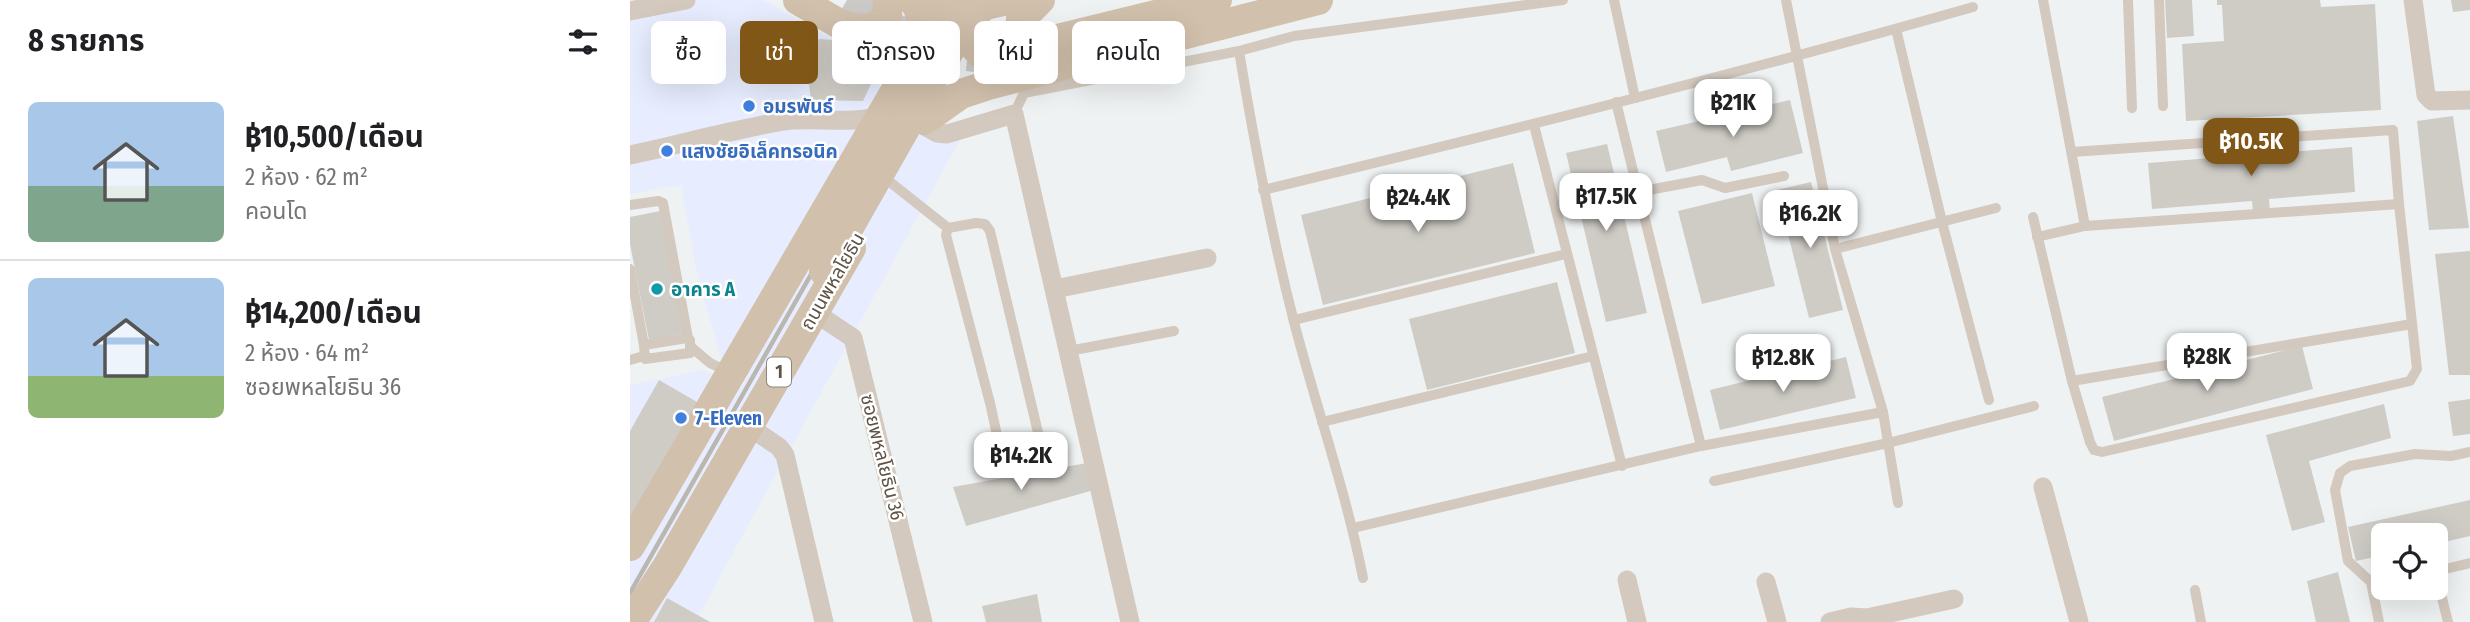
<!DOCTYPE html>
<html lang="th">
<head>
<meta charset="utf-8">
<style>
	:root { --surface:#fff; --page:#f6f6f6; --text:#202124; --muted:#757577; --line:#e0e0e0; --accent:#805716 }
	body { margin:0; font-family:"Fira Sans Condensed","Noto Sans Thai",sans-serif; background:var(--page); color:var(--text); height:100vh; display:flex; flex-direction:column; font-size:26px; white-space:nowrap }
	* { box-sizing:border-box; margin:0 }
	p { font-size:23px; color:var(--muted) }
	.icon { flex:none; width:38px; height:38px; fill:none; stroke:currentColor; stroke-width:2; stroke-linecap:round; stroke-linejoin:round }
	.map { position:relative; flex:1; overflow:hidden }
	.panel { display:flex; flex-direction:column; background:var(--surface); width:630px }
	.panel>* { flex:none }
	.top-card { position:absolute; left:21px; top:21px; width:665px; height:63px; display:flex; gap:14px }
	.tools { position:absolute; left:1741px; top:523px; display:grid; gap:14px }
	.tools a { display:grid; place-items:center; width:77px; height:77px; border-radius:10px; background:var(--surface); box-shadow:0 7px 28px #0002; font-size:35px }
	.price { position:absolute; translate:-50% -60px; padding:0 16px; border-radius:14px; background:#fff; color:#222; font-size:23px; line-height:46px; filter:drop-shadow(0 2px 4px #0008) }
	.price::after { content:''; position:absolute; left:50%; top:42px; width:21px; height:16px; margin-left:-10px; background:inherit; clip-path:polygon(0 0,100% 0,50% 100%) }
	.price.selected { background:var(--accent); color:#fff }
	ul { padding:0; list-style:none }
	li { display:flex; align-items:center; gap:21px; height:175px; padding:0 28px }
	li+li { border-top:2px solid var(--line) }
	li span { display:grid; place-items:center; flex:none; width:196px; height:140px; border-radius:10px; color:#555 }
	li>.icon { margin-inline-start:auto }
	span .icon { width:84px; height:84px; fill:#fffc; stroke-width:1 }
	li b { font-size:30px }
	h2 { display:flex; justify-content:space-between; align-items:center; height:84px; padding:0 28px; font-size:30px }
	.chip { padding:0 24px; border-radius:10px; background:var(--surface); box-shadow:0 7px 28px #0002; font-size:24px; line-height:63px }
	.chip.selected { background:var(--accent); color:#fff }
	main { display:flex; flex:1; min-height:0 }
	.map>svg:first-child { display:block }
	.commercial { fill:#e7edfe }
	.building { fill:#cfccc6 }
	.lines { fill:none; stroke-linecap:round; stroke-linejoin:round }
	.primary-tunnel { stroke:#cbcac7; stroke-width:30; stroke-dasharray:30 15; stroke-linecap:butt }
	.service { stroke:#d3c9be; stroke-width:10 }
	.minor { stroke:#d3c9be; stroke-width:19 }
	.primary { stroke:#d1c0ac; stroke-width:30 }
	.rail { stroke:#bab7b1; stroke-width:4.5 }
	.primary-bridge { stroke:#d1c0ac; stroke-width:30 }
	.shop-dot { fill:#3f7fe0; stroke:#fff; stroke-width:2.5 }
	.culture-dot { fill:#0f9aa8; stroke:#fff; stroke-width:2.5 }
	.labels { text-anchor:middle; stroke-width:5; stroke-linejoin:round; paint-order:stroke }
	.shield { fill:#fff; stroke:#8f877d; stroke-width:2 }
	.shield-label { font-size:18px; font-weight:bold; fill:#5f5345 }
	.shop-label { font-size:19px; font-weight:bold; fill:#366cbe; stroke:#fff; text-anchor:start }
	.street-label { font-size:19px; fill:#5f5345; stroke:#fff }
	.culture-label { font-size:19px; font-weight:bold; fill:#0d838f; stroke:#fff; text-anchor:start }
</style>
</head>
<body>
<main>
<section class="panel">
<h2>8 รายการ<svg class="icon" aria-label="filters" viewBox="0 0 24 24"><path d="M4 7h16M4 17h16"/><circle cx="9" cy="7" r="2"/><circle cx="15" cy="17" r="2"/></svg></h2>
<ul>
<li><span style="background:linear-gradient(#a9c7e8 60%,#7fa58c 0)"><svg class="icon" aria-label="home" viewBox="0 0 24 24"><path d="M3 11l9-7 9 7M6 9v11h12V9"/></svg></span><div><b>฿10,500/เดือน</b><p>2 ห้อง · 62 m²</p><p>คอนโด</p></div></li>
<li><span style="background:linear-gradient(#a9c7e8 70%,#8fb573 0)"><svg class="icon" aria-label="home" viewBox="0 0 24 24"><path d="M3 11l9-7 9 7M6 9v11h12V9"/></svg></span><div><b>฿14,200/เดือน</b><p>2 ห้อง · 64 m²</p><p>ซอยพหลโยธิน 36</p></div></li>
</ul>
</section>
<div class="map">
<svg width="1840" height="622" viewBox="0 0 1840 622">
	<rect width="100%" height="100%" fill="#eff2f2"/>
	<polygon class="commercial" points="0,0 133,0 239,59 250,73 248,86 335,131 65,622 0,622 0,385 74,370 84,375 91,359 66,269 51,185 0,194"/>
	<g class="building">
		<polygon points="1535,0 1562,0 1564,36 1537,38"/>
		<polygon points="1587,0 1690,0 1691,7 1745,4 1751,110 1556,121 1552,44 1594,41 1592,5 1587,5"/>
		<polygon points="1821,0 1840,0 1840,10 1823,12"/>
		<polygon points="189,39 217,41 238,51 248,69 233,101 181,100 178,78 180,56"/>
		<polygon points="1160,100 1173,153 1101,171 1097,157 1036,172 1026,131"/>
		<polygon points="1823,116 1839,228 1799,230 1787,121"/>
		<polygon points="977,144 1017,313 976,322 936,153"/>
		<polygon points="1722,147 1725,192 1639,199 1640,211 1623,212 1622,201 1522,209 1518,163"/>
		<polygon points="883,163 905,253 693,305 671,215"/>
		<polygon points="1181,182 1213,310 1179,318 1147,190"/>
		<polygon points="1122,193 1145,286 1072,304 1048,211"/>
		<polygon points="30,211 55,333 19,340 0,244 0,217"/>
		<polygon points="1840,251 1840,375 1819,375 1805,254"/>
		<polygon points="927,282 945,353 797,390 779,319"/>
		<polygon points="1672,346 1683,389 1484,441 1472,397 1556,376 1555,372 1572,368 1573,371"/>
		<polygon points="1216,357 1226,398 1090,430 1080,390"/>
		<polygon points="29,380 67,402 0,517 0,431"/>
		<polygon points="1840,399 1840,434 1823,436 1818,402"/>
		<polygon points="1754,404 1761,438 1679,461 1695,522 1662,531 1636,435"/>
		<polygon points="457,463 464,490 336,526 323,487"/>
		<polygon points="1840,500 1840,536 1806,544 1806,536 1754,536 1754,555 1726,561 1718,527"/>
		<polygon points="1708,572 1720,622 1686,622 1677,581"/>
		<polygon points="407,594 412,622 356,622 352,606"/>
		<polygon points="37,598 80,622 24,622"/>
	</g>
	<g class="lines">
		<polyline class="primary-tunnel" points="217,0 307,53 346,57 372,53 419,41"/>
		<g class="service">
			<polyline points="984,0 1005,98"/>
			<polyline points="1413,0 1455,226"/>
			<polyline points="1498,0 1502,108"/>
			<polyline points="1529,0 1533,106"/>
			<polyline points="1266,29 1312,222 1359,400"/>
			<path d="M 609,51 C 624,142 641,232 664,322 C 686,407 716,491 733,578"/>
			<polyline points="986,102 1071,446"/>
			<polyline points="384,114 394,93 609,51 664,36 933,0"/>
			<polyline points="904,125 992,466"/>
			<path d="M 260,182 L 318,228 L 346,223 L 355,224 L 360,231 L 411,445 L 409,452 C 398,459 387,462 375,459 L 370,449 L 360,403 L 316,235 L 318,228"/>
			<path d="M 633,190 C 870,133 1108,74 1343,7"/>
			<polyline points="1008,192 1072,180 1095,188 1154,176"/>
			<polyline points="0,205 28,201 33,203 58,338"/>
			<polyline points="1403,217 1442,381 1460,442 1464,450 1472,452 1780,381 1787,369 1769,204 1763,130 1442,152"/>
			<polyline points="1407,237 1455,226 1769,204"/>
			<polyline points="1205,249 1366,208"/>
			<polyline points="0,269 14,345"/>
			<polyline points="664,320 936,254"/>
			<polygon points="57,338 60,340 60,353 15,359 14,345"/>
			<polyline points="60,346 80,363 97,371"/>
			<polyline points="439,351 544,331"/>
			<polyline points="0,360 14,356"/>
			<polyline points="1442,381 1782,324"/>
			<polyline points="1253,412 1268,503"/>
			<polyline points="692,422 963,356"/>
			<polyline points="1084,481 1258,443 1404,406"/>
			<polyline points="723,528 1071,446 1253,412 1205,249 1156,0"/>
			<polyline points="1565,590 1571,622"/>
			<polyline points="1749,622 1741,582 1718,561 1705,490 1710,473 1720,466 1785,454 1821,456 1840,452"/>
			<polyline points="1818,622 1807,578 1811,570 1840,563"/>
		</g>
		<g class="minor">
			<polyline points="1783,0 1796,95 1802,101 1840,100"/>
			<polyline points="0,11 56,0"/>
			<polyline points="291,124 307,133 317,134 384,114 500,622"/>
			<path d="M 0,155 C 51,144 102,130 154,121 C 183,117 226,125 251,115"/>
			<polyline points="425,289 577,258"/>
			<polyline points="184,312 223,338 293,622"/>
			<polyline points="118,426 149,447 155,455 194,622"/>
			<polyline points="1413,487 1449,622"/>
			<polyline points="997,580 1007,622"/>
			<polyline points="1136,582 1147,622"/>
			<polyline points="1200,622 1221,617 1237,618 1324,599"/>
		</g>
		<g class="primary">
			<polyline points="168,0 298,75"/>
			<polyline points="283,0 289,9 294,47"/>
			<path d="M 410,0 L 391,19 L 389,36 C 409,59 409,60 440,60"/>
			<path d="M 327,7 C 332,43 362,73 399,73"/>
			<path d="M 213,25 C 232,31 244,32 257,16 L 258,0"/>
			<polyline points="329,26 355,5 377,0"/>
			<polyline points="423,40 587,0"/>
			<polyline points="294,120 331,94 358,85 688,0"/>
			<polyline points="0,546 280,66 314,0"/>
			<polyline points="1,622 37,567 221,248"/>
		</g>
		<polyline class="rail" points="0,593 337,0"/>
		<polyline class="primary-bridge" points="194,271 348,0"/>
	</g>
	<g class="shop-dot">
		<circle cx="119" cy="106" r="7"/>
		<circle cx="37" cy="151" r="7"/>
		<circle cx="51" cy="418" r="7"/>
	</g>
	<circle class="culture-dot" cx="27" cy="289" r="7"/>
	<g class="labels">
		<rect class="shield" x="137" y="357.5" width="24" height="29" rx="5"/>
		<g class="shield-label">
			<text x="149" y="378">1</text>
		</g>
		<g class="shop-label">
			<text x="133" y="113">อมรพันธ์</text>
			<text x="51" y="158">แสงชัยอิเล็คทรอนิค</text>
			<text x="65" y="425">7-Eleven</text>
		</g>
		<g class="street-label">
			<text transform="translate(202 281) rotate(-60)" y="7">ถนนพหลโยธิน</text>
			<text transform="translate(253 457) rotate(76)" y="7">ซอยพหลโยธิน 36</text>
		</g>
		<g class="culture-label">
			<text x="41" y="296">อาคาร A</text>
		</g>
	</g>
</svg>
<div class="tools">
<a><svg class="icon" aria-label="locate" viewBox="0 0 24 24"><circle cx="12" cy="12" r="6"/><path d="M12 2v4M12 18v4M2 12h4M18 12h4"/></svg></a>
</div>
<b class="price" style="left:1103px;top:139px">฿21K</b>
<b class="price selected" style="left:1621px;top:178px">฿10.5K</b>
<b class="price" style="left:976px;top:233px">฿17.5K</b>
<b class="price" style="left:788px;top:234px">฿24.4K</b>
<b class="price" style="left:1180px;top:250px">฿16.2K</b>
<b class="price" style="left:1577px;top:393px">฿28K</b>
<b class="price" style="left:1153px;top:394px">฿12.8K</b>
<b class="price" style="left:391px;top:492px">฿14.2K</b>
<div class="top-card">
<a class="chip">ซื้อ</a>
<a class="chip selected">เช่า</a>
<a class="chip">ตัวกรอง</a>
<a class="chip">ใหม่</a>
<a class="chip">คอนโด</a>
</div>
</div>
</main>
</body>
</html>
